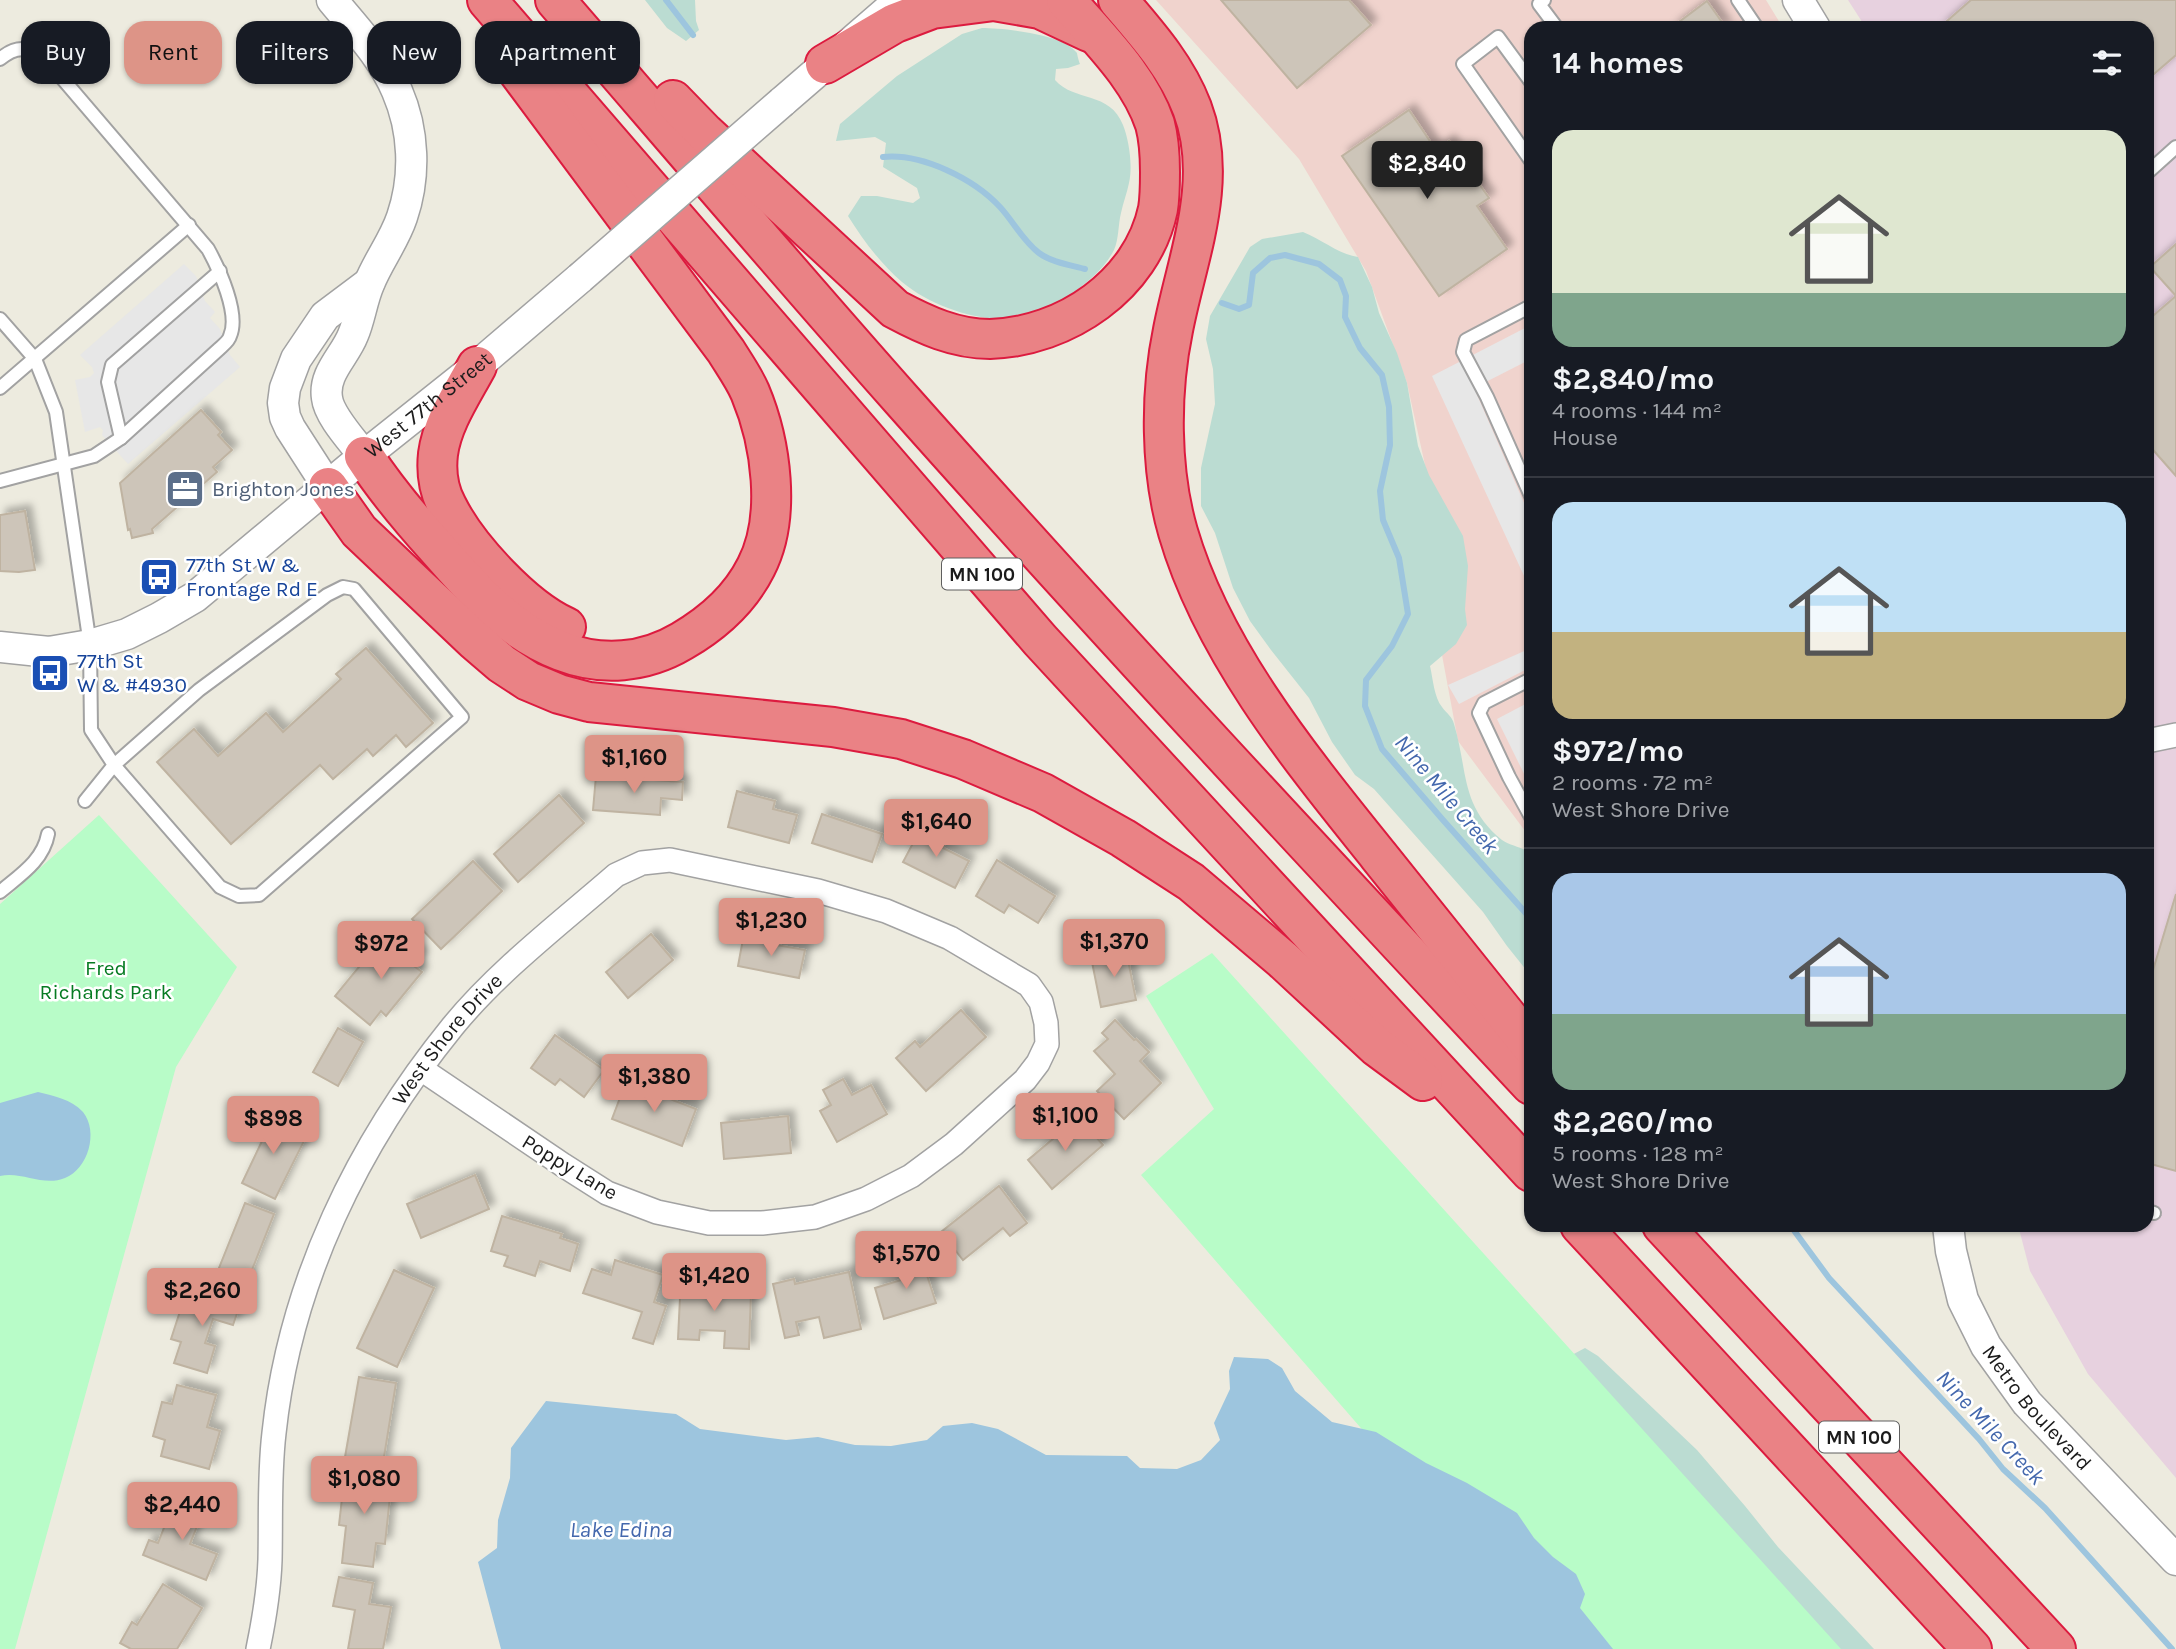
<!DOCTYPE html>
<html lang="en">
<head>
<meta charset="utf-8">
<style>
	:root { --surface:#171b24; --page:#242831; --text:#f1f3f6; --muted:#9ea1a6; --line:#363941; --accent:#dd9487 }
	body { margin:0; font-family:Karla,sans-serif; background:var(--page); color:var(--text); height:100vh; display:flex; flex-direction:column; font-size:26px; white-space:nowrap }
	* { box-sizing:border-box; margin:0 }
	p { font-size:23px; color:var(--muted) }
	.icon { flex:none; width:38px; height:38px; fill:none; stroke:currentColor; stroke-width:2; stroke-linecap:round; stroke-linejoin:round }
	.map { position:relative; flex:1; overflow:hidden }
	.sheet { position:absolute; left:1524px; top:21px; width:630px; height:1211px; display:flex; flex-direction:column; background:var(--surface); border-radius:21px; box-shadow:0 2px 5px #0004 }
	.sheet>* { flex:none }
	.top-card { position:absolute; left:21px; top:21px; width:665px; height:63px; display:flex; gap:14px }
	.price { position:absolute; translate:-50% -60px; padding:0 16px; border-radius:7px; background:var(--accent); color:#111; font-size:23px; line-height:46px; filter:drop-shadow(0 2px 4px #0008) }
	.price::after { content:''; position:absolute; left:50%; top:42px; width:21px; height:16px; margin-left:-10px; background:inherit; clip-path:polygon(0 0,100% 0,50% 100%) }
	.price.selected { background:#222; color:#fff }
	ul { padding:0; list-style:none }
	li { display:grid; align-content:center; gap:14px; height:371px; padding:0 28px }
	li+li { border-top:2px solid var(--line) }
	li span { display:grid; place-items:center; height:217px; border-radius:21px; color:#555 }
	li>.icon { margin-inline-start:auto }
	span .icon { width:126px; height:126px; fill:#fffc; stroke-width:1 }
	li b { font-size:30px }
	h2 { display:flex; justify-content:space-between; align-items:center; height:84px; padding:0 28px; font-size:30px }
	.chip { padding:0 24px; border-radius:21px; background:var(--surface); box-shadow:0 2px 5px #0004; font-size:24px; line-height:63px }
	.chip.selected { background:var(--accent); color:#111 }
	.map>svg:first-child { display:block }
	.commercial { fill:#f0d3cd }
	.industrial { fill:#e7d1df }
	.wetland { fill:#bbdcd2 }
	.park { fill:#b8fcc8 }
	.parking { fill:#e7e7e7 }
	.water { fill:#9dc5de }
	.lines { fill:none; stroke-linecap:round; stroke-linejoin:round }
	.stream { stroke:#9dc5de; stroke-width:6 }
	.building { fill:#cdc5b9; stroke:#bfb3a1; stroke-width:2; filter:url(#shadow) }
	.service-casing { stroke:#a2a2a2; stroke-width:16 }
	.minor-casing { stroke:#a2a2a2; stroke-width:26 }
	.tertiary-casing { stroke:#a2a2a2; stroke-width:33 }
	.motorway-casing { stroke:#dc1b3f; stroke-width:42 }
	.service { stroke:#fff; stroke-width:12 }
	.minor { stroke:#fff; stroke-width:23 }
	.tertiary { stroke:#fff; stroke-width:30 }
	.motorway { stroke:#ea8285; stroke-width:38 }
	.tertiary-bridge-casing { stroke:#a2a2a2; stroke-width:33; stroke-linecap:butt }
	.tertiary-bridge { stroke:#fff; stroke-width:30 }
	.labels { text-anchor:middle; stroke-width:5; stroke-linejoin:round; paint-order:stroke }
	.shield { fill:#fff; stroke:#5f5f5f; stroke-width:2 }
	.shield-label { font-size:19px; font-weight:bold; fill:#1b1b1b }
	.street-label { font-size:21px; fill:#1b1b1b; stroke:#fff }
	.service-label { font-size:21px; fill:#4e5e75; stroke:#fff; text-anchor:start }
	.transit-label { font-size:21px; fill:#164399; stroke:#fff; text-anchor:start }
	.park-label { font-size:21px; fill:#067b22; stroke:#fff }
	.water-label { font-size:23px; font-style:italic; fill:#4468ad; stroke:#fff }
</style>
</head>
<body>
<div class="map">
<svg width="2176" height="1649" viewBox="0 0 2176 1649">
	<defs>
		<filter id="shadow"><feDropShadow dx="6" dy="-6" stdDeviation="3.5" flood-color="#0004"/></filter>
	</defs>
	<rect width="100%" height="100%" fill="#edebdf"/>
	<polygon class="commercial" points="1156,0 1766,0 1783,28 1531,28 1531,839 1458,741 1442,655 1466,618 1425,465 1407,383 1366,271 1299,159"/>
	<polygon class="industrial" points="1848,0 2176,0 2176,1478 2088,1374 2030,1271 2018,1225 2147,1225 2147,28 1866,28"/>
	<g class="wetland">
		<polygon points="645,0 695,0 696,21 699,30 686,41 667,28"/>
		<path d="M 982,28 C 1003,28 1064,34 1077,53 C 1077,54 1079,62 1080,64 L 1068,68 L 1056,69 L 1055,80 C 1074,102 1110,91 1123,125 C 1129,140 1133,166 1129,183 C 1127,193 1123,203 1121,213 C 1118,225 1119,239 1114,250 C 1105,268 1086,284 1070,295 C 1052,307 1042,310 1021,314 C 1014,315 1007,319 1000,319 C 967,318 927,303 902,282 C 880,263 863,240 848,216 L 861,196 L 877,196 L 913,203 L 920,198 L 917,188 L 883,167 L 886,143 L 875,137 L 836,141 L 840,124 L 897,76 L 962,34 Z"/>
		<path d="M 1303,232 C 1323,240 1338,254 1358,257 L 1372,287 L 1379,313 L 1397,353 L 1407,383 L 1418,446 L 1429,475 L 1463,536 L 1468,566 L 1465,609 L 1467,625 L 1456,644 L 1430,666 C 1433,679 1434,697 1442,707 C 1447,714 1452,716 1454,724 C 1468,770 1460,806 1502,840 C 1511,846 1522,847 1531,853 L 1531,976 L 1507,946 L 1483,912 L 1374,789 L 1355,775 L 1332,742 L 1309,698 L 1271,650 L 1250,621 L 1233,588 L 1215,533 L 1201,506 L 1201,468 L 1215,404 L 1213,369 L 1206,339 L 1210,316 L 1250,247 L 1262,239 Z"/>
		<polygon points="1585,1348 1598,1356 1697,1450 1745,1506 1778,1547 1874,1649 1789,1649 1553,1365"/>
	</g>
	<g class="park">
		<polygon points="99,815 237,967 176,1067 15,1649 0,1649 0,904"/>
		<polygon points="1212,953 1841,1649 1553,1649 1141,1175 1214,1109 1146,996"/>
	</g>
	<g class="parking">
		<polygon points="184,264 196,276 205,301 215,312 210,318 220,329 230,355 240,367 128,464 102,435 103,430 100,427 85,432 75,380 90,377 94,373 92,367 80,355"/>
		<polygon points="1531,325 1531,359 1474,388 1531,519 1531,591 1432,376"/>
		<polygon points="1531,648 1531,667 1459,704 1448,685"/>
		<polygon points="1531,701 1531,788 1497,719"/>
	</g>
	<g class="water">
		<path d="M 38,1092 C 54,1096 71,1099 83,1112 C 99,1132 88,1169 65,1178 C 43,1187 22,1171 0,1176 L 0,1103 Z"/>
		<polygon points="1234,1357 1268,1359 1282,1368 1295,1391 1332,1422 1376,1432 1426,1463 1467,1483 1517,1513 1534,1538 1553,1557 1576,1574 1585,1594 1580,1608 1613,1649 501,1649 478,1562 497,1548 498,1520 510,1478 511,1448 546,1401 676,1414 700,1429 786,1440 818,1437 855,1445 891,1446 927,1440 943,1426 972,1423 998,1429 1046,1455 1127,1456 1140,1468 1177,1469 1201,1460 1220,1440 1214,1423 1230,1389 1229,1371"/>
	</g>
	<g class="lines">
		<g class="stream">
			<polyline points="666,0 693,35"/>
			<path d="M 883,157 C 922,153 974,179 1000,207 C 1013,221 1023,241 1039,253 C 1051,262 1070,265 1085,269"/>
			<polyline points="1222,303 1239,309 1249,305 1253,273 1270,258 1285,255 1319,264 1340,280 1346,296 1345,317 1360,348 1382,375 1389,407 1390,445 1380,491 1383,520 1399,558 1408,614 1392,646 1366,680 1365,706 1382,749 1443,820 1531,919"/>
			<polyline points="1790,1225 1829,1278 1979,1439 2003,1469 2045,1508 2172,1649"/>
		</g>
	</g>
	<g class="building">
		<polygon points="1221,0 1349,0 1371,25 1297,88"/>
		<polygon points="1971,0 2176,0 2176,55 2147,80 2147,28 1939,28"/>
		<polygon points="1707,1 1726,28 1671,28"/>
		<polygon points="1409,110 1436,150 1449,141 1489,198 1477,206 1507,249 1439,296 1342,156"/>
		<polygon points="2176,244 2176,476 2147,443 2147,321 2176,296 2150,267"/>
		<polygon points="201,410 221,432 218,435 232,450 213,467 217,472 152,529 153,533 132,538 130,529 128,530 120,483"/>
		<polygon points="25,511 35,570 19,572 0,571 0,515"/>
		<polygon points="366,648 433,723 406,747 396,735 373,756 367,749 333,779 320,765 231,844 157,762 194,729 218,756 266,713 283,732 341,679 336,674"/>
		<polygon points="596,776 683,782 682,800 661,798 660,815 593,810"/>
		<polygon points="737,791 775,801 773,809 797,815 789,843 728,827"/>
		<polygon points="559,795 584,823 518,882 494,854"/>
		<polygon points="822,814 882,834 872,862 812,843"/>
		<polygon points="921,828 946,841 943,848 969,861 955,888 903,862"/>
		<polygon points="997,860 1055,896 1038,923 1009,905 1004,913 976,896"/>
		<polygon points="473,861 502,891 441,949 412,919"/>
		<polygon points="2176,894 2176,1171 2147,1163 2147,990"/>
		<polygon points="651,934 673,960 628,998 606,972"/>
		<polygon points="395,935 422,956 414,966 422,972 386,1016 381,1011 370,1025 335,996 372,951 377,956"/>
		<polygon points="743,939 805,950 799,978 738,966"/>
		<polygon points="1126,950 1136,1000 1101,1007 1091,957"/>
		<polygon points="961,1010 986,1037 926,1091 896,1058 915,1041 920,1047"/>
		<polygon points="1115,1020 1134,1040 1136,1039 1149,1052 1140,1061 1161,1083 1124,1119 1097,1091 1115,1074 1094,1051 1108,1039 1102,1033"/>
		<polygon points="338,1028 363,1042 338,1086 313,1072"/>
		<polygon points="555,1035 604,1070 584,1097 560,1079 555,1085 531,1068"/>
		<polygon points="843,1079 852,1095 871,1085 887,1114 837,1142 820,1111 831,1105 823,1090"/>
		<polygon points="626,1082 696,1109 682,1146 612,1119"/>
		<polygon points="262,1113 307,1135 275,1199 242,1183 263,1139 252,1134"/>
		<polygon points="788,1116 791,1153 724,1159 721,1123"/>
		<polygon points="1079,1117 1103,1145 1052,1189 1028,1160"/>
		<polygon points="475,1175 489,1209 421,1238 407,1204"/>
		<polygon points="999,1186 1027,1223 1010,1236 1003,1228 963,1260 941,1232"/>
		<polygon points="245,1203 274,1214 244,1290 215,1278"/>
		<polygon points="502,1216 562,1234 560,1238 578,1244 570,1271 540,1261 535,1276 504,1266 508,1256 491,1251"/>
		<polygon points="615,1260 663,1275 654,1302 666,1306 653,1344 633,1338 642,1312 583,1293 592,1269 611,1275"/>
		<polygon points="922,1260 936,1303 884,1319 875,1288 901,1280 897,1268"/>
		<polygon points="394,1270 434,1288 397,1367 357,1348"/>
		<polygon points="849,1272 861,1329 824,1338 819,1317 796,1322 799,1335 785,1338 773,1284 794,1279 795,1284"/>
		<polygon points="681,1277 710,1278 710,1291 751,1292 749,1349 724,1348 725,1331 700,1330 699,1340 678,1339"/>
		<polygon points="207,1288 242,1299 233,1325 213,1319 205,1343 215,1346 207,1373 174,1363 181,1342 171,1339 184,1299 202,1305"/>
		<polygon points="359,1377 396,1383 383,1463 345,1457"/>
		<polygon points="177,1385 216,1395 207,1427 220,1431 209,1469 161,1456 165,1440 153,1436 162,1402 172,1404"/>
		<polygon points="345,1472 392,1477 385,1544 376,1543 373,1567 342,1563 346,1526 339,1525"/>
		<polygon points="176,1497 204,1509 190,1544 217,1554 206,1580 143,1555 149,1540 158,1543"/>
		<polygon points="339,1577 373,1583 369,1604 391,1607 383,1649 348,1649 355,1610 333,1606"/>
		<polygon points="163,1584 202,1608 177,1649 131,1649 120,1643 132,1622 137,1625"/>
	</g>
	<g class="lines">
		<g class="service-casing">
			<g id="service">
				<polyline points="1544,0 1539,4 1557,28"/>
				<polyline points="1738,0 1757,28"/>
				<path d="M 0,59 C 20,42 32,49 50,64 L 208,249 C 219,269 240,314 230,336 C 229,341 222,346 219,349 L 121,438 L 94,456 L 0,481"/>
				<polyline points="1531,82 1498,37 1463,64 1531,161"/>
				<polyline points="2147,173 2176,147"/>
				<polyline points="1531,306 1466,340 1463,352 1487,397 1531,496"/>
				<polyline points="0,319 35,359 56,412 90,645 91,730 114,765 85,801"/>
				<polyline points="0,388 189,225"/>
				<polyline points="121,438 108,382 112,365 220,271"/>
				<polygon points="343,587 354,589 462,717 259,895 239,896 220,887 114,765 199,690 327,595"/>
				<polyline points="1531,679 1484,703 1479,713 1509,777 1531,817"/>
				<path d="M 0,892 C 20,875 43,861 48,834"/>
				<polyline points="2147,1211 2154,1213"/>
			</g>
		</g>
		<g class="minor-casing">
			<g id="minor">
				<polyline points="2147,741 2176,735"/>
				<path id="s1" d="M 258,1649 C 264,1620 269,1590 270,1560 C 271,1517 269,1475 274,1433 C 290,1282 358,1143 453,1026 C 499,970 562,922 616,875 L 642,863 L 670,860 L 818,891 L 886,911 L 950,938 L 1029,985 L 1041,1002 L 1046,1023 L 1047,1044 L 1038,1063 L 1025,1080 L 954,1144 L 911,1176 L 866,1199 L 815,1217 L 762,1223 L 709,1223 L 657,1212 L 607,1193 L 563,1165 L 421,1069"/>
			</g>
		</g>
		<g class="tertiary-casing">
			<g id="tertiary">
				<path d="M 332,0 C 355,28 383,57 397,91 C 414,130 416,176 402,217 C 394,241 378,261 369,284 C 362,300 360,319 353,335 C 345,356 323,373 327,398 C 329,416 353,441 364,456"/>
				<polyline points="1798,0 1815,28"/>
				<polyline points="782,102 900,0"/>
				<polyline points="328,487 290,428 285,417 283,403 285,388 296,359 325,316 369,283"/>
				<path id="s2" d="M 0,647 L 49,652 L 90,645 L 127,634 L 159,618 L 195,597 L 364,456 L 477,366 L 580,278"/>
				<path id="s3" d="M 1948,1225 L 1951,1251 L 1963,1300 L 1986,1346 L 2027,1403 L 2176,1560"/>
			</g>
		</g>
		<g class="motorway-casing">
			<g id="motorway">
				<polyline points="487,0 1040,640 1531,1172"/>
				<path d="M 555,0 C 670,133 784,267 901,399 C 1107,631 1319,858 1531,1085"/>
				<path d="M 1118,0 C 1147,34 1176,66 1192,108 C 1220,182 1187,257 1173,330 C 1160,393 1160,470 1178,532 C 1213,652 1301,759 1378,855 C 1429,918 1480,982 1531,1046"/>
				<polyline points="825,64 895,23 932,9 994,1 1040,9 1089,32"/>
				<path d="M 673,100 L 705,133 L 895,309 C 925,325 955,339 990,339 C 1065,337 1142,285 1158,209 C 1160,197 1160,184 1160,172 C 1160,156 1159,139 1155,124 C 1139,76 1098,38 1066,0"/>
				<path d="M 477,366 C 462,394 442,423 438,454 C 436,472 439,491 447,506 C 468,548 524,608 566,627"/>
				<path d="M 364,456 C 386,490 409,517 436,547 C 473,589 507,630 561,651 C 602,667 645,663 682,641 C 713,623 740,599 756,567 C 782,517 771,442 750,392 C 744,378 734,364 726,351 L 513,65"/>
				<polyline points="328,487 359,531 474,640 502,664 528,681 559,694 589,702 833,727 901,739 963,759 1043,793 1123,838 1191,882 1283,960 1377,1047 1423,1081"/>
				<polyline points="1580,1225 1972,1649"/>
				<polyline points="1662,1225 2056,1649"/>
			</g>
		</g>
		<use href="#service" class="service"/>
		<use href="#minor" class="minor"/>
		<use href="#tertiary" class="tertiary"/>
		<use href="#motorway" class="motorway"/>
		<g class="tertiary-bridge-casing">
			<polyline id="tertiary-bridge" points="580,278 782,102"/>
		</g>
		<use href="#tertiary-bridge" class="tertiary-bridge"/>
	</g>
	<defs>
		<g id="office-square" transform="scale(2.0125)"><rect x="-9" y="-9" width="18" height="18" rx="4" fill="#5c6f8a" stroke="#fff"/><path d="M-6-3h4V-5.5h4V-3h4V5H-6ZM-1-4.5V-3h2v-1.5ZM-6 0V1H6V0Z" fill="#fff"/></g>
		<g id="bus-square" transform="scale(2.0125)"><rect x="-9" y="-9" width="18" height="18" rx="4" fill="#1a4fb4" stroke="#fff"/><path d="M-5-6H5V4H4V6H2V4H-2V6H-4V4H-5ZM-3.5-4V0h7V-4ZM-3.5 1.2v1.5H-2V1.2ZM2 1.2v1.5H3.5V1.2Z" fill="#fff"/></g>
	</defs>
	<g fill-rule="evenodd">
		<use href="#office-square" x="185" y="489"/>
		<use href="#bus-square" x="159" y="577"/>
		<use href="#bus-square" x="50" y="673"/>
	</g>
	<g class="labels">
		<g class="shield">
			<rect x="942" y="558.5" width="80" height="31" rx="5"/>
			<rect x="1819" y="1421.5" width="80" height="31" rx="5"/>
		</g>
		<g class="shield-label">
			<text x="982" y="581">MN 100</text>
			<text x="1859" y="1444">MN 100</text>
		</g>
		<g class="street-label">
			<text dy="7" stroke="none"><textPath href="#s2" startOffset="509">West 77th Street</textPath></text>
			<text dy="7" stroke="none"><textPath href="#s1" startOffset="654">West Shore Drive</textPath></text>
			<text transform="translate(570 1167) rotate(31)" y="7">Poppy Lane</text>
			<text dy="7" stroke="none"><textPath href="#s3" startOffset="208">Metro Boulevard</textPath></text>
		</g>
		<g class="service-label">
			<text x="212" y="496">Brighton Jones</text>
		</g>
		<g class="transit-label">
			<text x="186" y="572">77th St W &amp;<tspan x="186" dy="24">Frontage Rd E</tspan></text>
			<text x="77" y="668">77th St<tspan x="77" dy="24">W &amp; #4930</tspan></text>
		</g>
		<g class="park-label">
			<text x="106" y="975">Fred<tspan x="106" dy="24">Richards Park</tspan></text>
		</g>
		<g class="water-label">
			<text transform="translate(1447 794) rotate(50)" y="8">Nine Mile Creek</text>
			<text transform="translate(1991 1427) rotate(47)" y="8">Nine Mile Creek</text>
			<text x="621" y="1537">Lake Edina</text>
		</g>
	</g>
</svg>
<b class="price selected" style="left:1427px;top:201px">$2,840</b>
<b class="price" style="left:634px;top:795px">$1,160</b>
<b class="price" style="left:936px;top:859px">$1,640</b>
<b class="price" style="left:771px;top:958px">$1,230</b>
<b class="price" style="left:1114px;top:979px">$1,370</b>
<b class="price" style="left:381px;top:981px">$972</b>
<b class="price" style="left:654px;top:1114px">$1,380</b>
<b class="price" style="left:1065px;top:1153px">$1,100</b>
<b class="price" style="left:273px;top:1156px">$898</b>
<b class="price" style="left:906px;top:1291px">$1,570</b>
<b class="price" style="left:714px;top:1313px">$1,420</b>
<b class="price" style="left:202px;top:1328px">$2,260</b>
<b class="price" style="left:364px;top:1516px">$1,080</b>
<b class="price" style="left:182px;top:1542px">$2,440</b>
<div class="top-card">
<a class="chip">Buy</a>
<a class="chip selected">Rent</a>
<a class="chip">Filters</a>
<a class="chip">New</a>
<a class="chip">Apartment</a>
</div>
<section class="sheet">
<h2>14 homes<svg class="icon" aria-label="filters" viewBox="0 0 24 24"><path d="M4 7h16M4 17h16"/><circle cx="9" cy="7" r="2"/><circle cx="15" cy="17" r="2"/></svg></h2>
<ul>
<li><span style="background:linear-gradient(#dfe7d0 75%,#7fa58c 0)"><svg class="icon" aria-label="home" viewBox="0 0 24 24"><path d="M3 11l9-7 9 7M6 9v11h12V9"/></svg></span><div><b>$2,840/mo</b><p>4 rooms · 144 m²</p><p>House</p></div></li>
<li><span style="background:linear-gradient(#bfe0f5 60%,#c2b280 0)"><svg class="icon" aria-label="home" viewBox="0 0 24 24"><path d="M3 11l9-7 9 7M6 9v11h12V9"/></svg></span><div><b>$972/mo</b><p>2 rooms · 72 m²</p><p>West Shore Drive</p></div></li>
<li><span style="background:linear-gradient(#a9c7e8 65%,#7fa58c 0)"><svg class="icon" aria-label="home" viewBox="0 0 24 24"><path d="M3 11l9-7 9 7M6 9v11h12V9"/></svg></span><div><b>$2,260/mo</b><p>5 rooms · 128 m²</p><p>West Shore Drive</p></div></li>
</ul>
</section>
</div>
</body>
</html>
